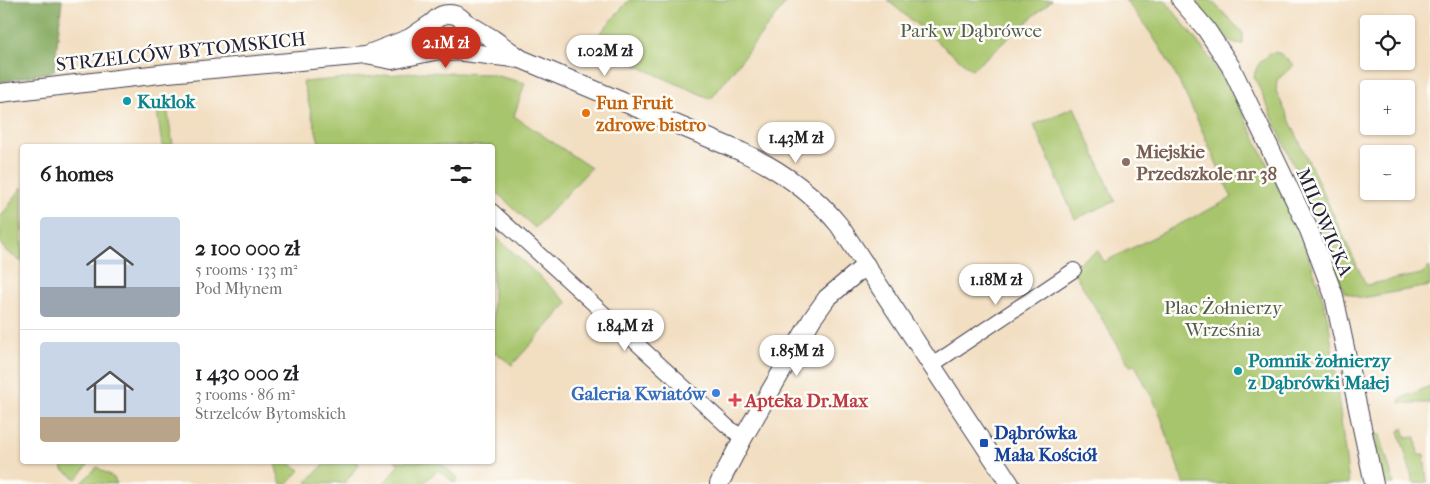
<!DOCTYPE html>
<html lang="en">
<head>
<meta charset="utf-8">
<style>
	:root { --surface:#fff; --page:#f6f6f6; --text:#202124; --muted:#757577; --line:#e0e0e0; --accent:#c8321e }
	body { margin:0; font-family:"IM FELL French Canon",serif; background:var(--page); color:var(--text); height:100vh; display:flex; flex-direction:column; font-size:19px; white-space:nowrap }
	* { box-sizing:border-box; margin:0 }
	p { font-size:16px; color:var(--muted) }
	.icon { flex:none; width:28px; height:28px; fill:none; stroke:currentColor; stroke-width:2; stroke-linecap:round; stroke-linejoin:round }
	.map { position:relative; flex:1; overflow:hidden }
	.side { position:absolute; left:20px; top:144px; width:475px; height:320px; display:flex; flex-direction:column; background:var(--surface); border-radius:5px; box-shadow:0 1px 4px #0004 }
	.side>* { flex:none }
	.fabs { position:absolute; left:1360px; top:15px; display:grid; gap:10px }
	.fabs a { display:grid; place-items:center; width:55px; height:55px; border-radius:5px; background:var(--surface); box-shadow:0 1px 4px #0004; font-size:25px }
	.price { position:absolute; translate:-50% -42px; padding:0 11px; border-radius:18px; background:#fff; color:#222; font-size:16px; line-height:32px; filter:drop-shadow(0 1px 2px #0008) }
	.price::after { content:''; position:absolute; left:50%; top:30px; width:15px; height:11px; margin-left:-8px; background:inherit; clip-path:polygon(0 0,100% 0,50% 100%) }
	.price.selected { background:var(--accent); color:#fff }
	ul { padding:0; list-style:none }
	li { display:flex; align-items:center; gap:15px; height:125px; padding:0 20px }
	li+li { border-top:1px solid var(--line) }
	li span { display:grid; place-items:center; flex:none; width:140px; height:100px; border-radius:5px; color:#555 }
	li>.icon { margin-inline-start:auto }
	span .icon { width:60px; height:60px; fill:#fffc; stroke-width:1 }
	li b { font-size:21px }
	h2 { display:flex; justify-content:space-between; align-items:center; height:60px; padding:0 20px; font-size:21px }
	.map>svg:first-child { display:block }
	.green { fill:#a7c56c; stroke:#647454 }
	.forest { fill:#85aa60; stroke:#54664e }
	.lines { fill:none; stroke-linecap:round; stroke-linejoin:round }
	.minor-casing { stroke:#413e4f; stroke-width:16 }
	.tertiary-casing { stroke:#413e4f; stroke-width:20 }
	.minor { stroke:#fff; stroke-width:14 }
	.tertiary { stroke:#fff; stroke-width:18 }
	.culture-dot { fill:#0f9aa8; stroke:#fdfcf7; stroke-width:2 }
	.food-dot { fill:#e8710a; stroke:#fdfcf7; stroke-width:2 }
	.education-dot { fill:#8d6e63; stroke:#fdfcf7; stroke-width:2 }
	.shop-dot { fill:#3f7fe0; stroke:#fdfcf7; stroke-width:2 }
	.health-dot { fill:#e0444e; stroke:#fdfcf7; stroke-width:2 }
	.transit-dot { fill:#1a4fb4; stroke:#fdfcf7; stroke-width:2 }
	.labels { text-anchor:middle; stroke-width:5; stroke-linejoin:round; paint-order:stroke }
	.park-label { font-size:19px; fill:#515b4c; stroke:#fdfcf7 }
	.street-label { font-size:19px; fill:#22223b; stroke:#fdfcf7 }
	.culture-label { font-size:19px; font-weight:bold; fill:#0d838f; stroke:#fdfcf7; text-anchor:start }
	.food-label { font-size:19px; font-weight:bold; fill:#c56008; stroke:#fdfcf7; text-anchor:start }
	.education-label { font-size:19px; font-weight:bold; fill:#785e54; stroke:#fdfcf7; text-anchor:start }
	.shop-label { font-size:19px; font-weight:bold; fill:#366cbe; stroke:#fdfcf7; text-anchor:end }
	.health-label { font-size:19px; font-weight:bold; fill:#be3a42; stroke:#fdfcf7; text-anchor:start }
	.transit-label { font-size:19px; font-weight:bold; fill:#164399; stroke:#fdfcf7; text-anchor:start }
</style>
</head>
<body>
<div class="map">
<svg width="1430" height="484" viewBox="0 0 1430 484">
	<rect width="100%" height="100%" fill="#fdfcf7"/>
	<filter id="ink" filterUnits="userSpaceOnUse"><feTurbulence type="fractalNoise" baseFrequency=".02" numOctaves="2"/><feDisplacementMap in="SourceGraphic" scale="10" xChannelSelector="R" yChannelSelector="G"/><feConvolveMatrix kernelMatrix="1 2 1 2 8 2 1 2 1" color-interpolation-filters="sRGB"/></filter>
	<filter id="wash" filterUnits="userSpaceOnUse"><feTurbulence type="fractalNoise" baseFrequency=".0096" numOctaves="4" result="noise"/><feDisplacementMap in="SourceGraphic" scale="20" xChannelSelector="R" yChannelSelector="G"/><feGaussianBlur stdDeviation="1.12" result="paint"/><feColorMatrix in="noise" values="0 0 0 0 0 0 0 0 0 0 0 0 0 0 0 0 0 1.4 0 .05"/><feComposite in="paint" operator="in"/></filter>
	<g filter="url(#wash)">
		<rect width="100%" height="100%" fill="#f2dec1"/>
		<g class="green">
			<polygon points="629,0 788,0 711,99 590,45"/>
			<polygon points="887,0 1052,0 972,70"/>
			<path d="M 1125,0 L 1165,0 L 1206,53 L 1235,97 L 1300,232 L 1321,292 L 1329,324 L 1349,484 L 1186,484 L 1183,482 L 1158,409 L 1135,365 L 1130,366 L 1071,267 L 1098,251 L 1104,262 L 1232,198 C 1201,131 1175,56 1125,0 Z"/>
			<path d="M 1194,0 L 1211,0 L 1243,33 L 1243,44 C 1222,45 1207,15 1194,0 Z"/>
			<path d="M 1274,52 L 1281,54 L 1294,65 L 1277,80 L 1276,91 L 1366,285 L 1421,274 L 1430,267 L 1430,286 L 1361,298 L 1344,292 L 1307,195 L 1254,76 C 1257,63 1263,58 1274,52 Z"/>
			<polygon points="423,72 490,74 525,83 514,116 591,168 535,228 493,189 492,146 320,146 303,82"/>
			<polygon points="166,101 173,146 162,146 156,103"/>
			<polygon points="1074,107 1115,201 1075,219 1034,125"/>
			<polygon points="22,187 22,262 6,251 0,243 0,218"/>
			<polygon points="493,234 568,303 512,365 495,352 493,355"/>
			<polygon points="1430,386 1430,403 1400,403 1400,399"/>
			<polygon points="1403,428 1406,438 1416,437 1418,455 1424,455 1427,482 1414,484 1399,431"/>
			<polygon points="1374,434 1380,435 1394,484 1384,484"/>
			<polygon points="62,461 89,461 90,462 77,479 63,470"/>
			<polygon points="274,461 286,461 300,470 288,484 281,484"/>
			<polygon points="328,461 356,461 359,464 344,484 334,482 332,484 309,484 306,482"/>
			<polygon points="395,461 438,461 458,478 455,483 438,470 422,484 384,484 399,464"/>
			<polygon points="97,467 114,478 117,484 81,483"/>
		</g>
		<polygon class="forest" points="0,0 62,0 54,71 0,82"/>
	</g>
	<g filter="url(#ink)">
		<g class="lines">
			<g class="minor-casing">
				<g id="minor">
					<polyline points="492,211 727,426 743,438"/>
					<polyline points="932,365 1074,270"/>
				</g>
			</g>
			<g class="tertiary-casing">
				<g id="tertiary">
					<polyline points="1181,0 1206,29 1231,67 1309,230 1334,296 1374,484"/>
					<circle cx="449" cy="33" r="19"/>
					<path d="M 465,22 L 493,39 L 521,59 L 742,152 C 779,169 813,193 839,225 L 1010,484"/>
					<polyline points="455,51 520,59"/>
					<polyline points="366,55 410,38 432,23"/>
					<polyline points="0,93 168,73 366,55 392,60 439,50"/>
					<polyline points="719,484 743,438 812,319 827,298 866,265"/>
				</g>
			</g>
			<use href="#minor" class="minor"/>
			<use href="#tertiary" class="tertiary"/>
		</g>
	</g>
	<g class="culture-dot">
		<circle cx="127" cy="101" r="5"/>
		<circle cx="1238" cy="371" r="5"/>
	</g>
	<circle class="food-dot" cx="586" cy="113" r="5"/>
	<circle class="education-dot" cx="1126" cy="162" r="5"/>
	<circle class="shop-dot" cx="716" cy="393" r="5"/>
	<path class="health-dot" d="M732.5 392.5h5v5h5v5h-5v5h-5v-5h-5v-5h5z"/>
	<rect class="transit-dot" x="979" y="438" width="10" height="10" rx="2.5"/>
	<g class="labels">
		<g class="park-label">
			<text x="971" y="37">Park w Dąbrówce</text>
			<text x="1223" y="314">Plac Żołnierzy<tspan x="1223" dy="22">Września</tspan></text>
		</g>
		<g class="street-label">
			<text transform="translate(181 51) rotate(-6)" y="7">STRZELCÓW BYTOMSKICH</text>
			<text transform="translate(1325 222) rotate(67)" y="7">MILOWICKA</text>
		</g>
		<g class="culture-label">
			<text x="137" y="108">Kuklok</text>
			<text x="1248" y="367">Pomnik żołnierzy<tspan x="1248" dy="22">z Dąbrówki Małej</tspan></text>
		</g>
		<g class="food-label">
			<text x="596" y="109">Fun Fruit<tspan x="596" dy="22">zdrowe bistro</tspan></text>
		</g>
		<g class="education-label">
			<text x="1136" y="158">Miejskie<tspan x="1136" dy="22">Przedszkole nr 38</tspan></text>
		</g>
		<g class="shop-label">
			<text x="706" y="400">Galeria Kwiatów</text>
		</g>
		<g class="health-label">
			<text x="745" y="407">Apteka Dr.Max</text>
		</g>
		<g class="transit-label">
			<text x="994" y="439">Dąbrówka<tspan x="994" dy="22">Mała Kościół</tspan></text>
		</g>
	</g>
</svg>
<div class="fabs">
<a><svg class="icon" aria-label="locate" viewBox="0 0 24 24"><circle cx="12" cy="12" r="6"/><path d="M12 2v4M12 18v4M2 12h4M18 12h4"/></svg></a>
<a>+</a>
<a>−</a>
</div>
<b class="price selected" style="left:446px;top:69px">2.1M zł</b>
<b class="price" style="left:605px;top:77px">1.02M zł</b>
<b class="price" style="left:796px;top:164px">1.43M zł</b>
<b class="price" style="left:996px;top:306px">1.18M zł</b>
<b class="price" style="left:625px;top:352px">1.84M zł</b>
<b class="price" style="left:797px;top:377px">1.85M zł</b>
<section class="side">
<h2>6 homes<svg class="icon" aria-label="filters" viewBox="0 0 24 24"><path d="M4 7h16M4 17h16"/><circle cx="9" cy="7" r="2"/><circle cx="15" cy="17" r="2"/></svg></h2>
<ul>
<li><span style="background:linear-gradient(#c9d6e8 70%,#9aa5b1 0)"><svg class="icon" aria-label="home" viewBox="0 0 24 24"><path d="M3 11l9-7 9 7M6 9v11h12V9"/></svg></span><div><b>2 100 000 zł</b><p>5 rooms · 133 m²</p><p>Pod Młynem</p></div></li>
<li><span style="background:linear-gradient(#c9d6e8 75%,#b9a48a 0)"><svg class="icon" aria-label="home" viewBox="0 0 24 24"><path d="M3 11l9-7 9 7M6 9v11h12V9"/></svg></span><div><b>1 430 000 zł</b><p>3 rooms · 86 m²</p><p>Strzelców Bytomskich</p></div></li>
</ul>
</section>
</div>
</body>
</html>
